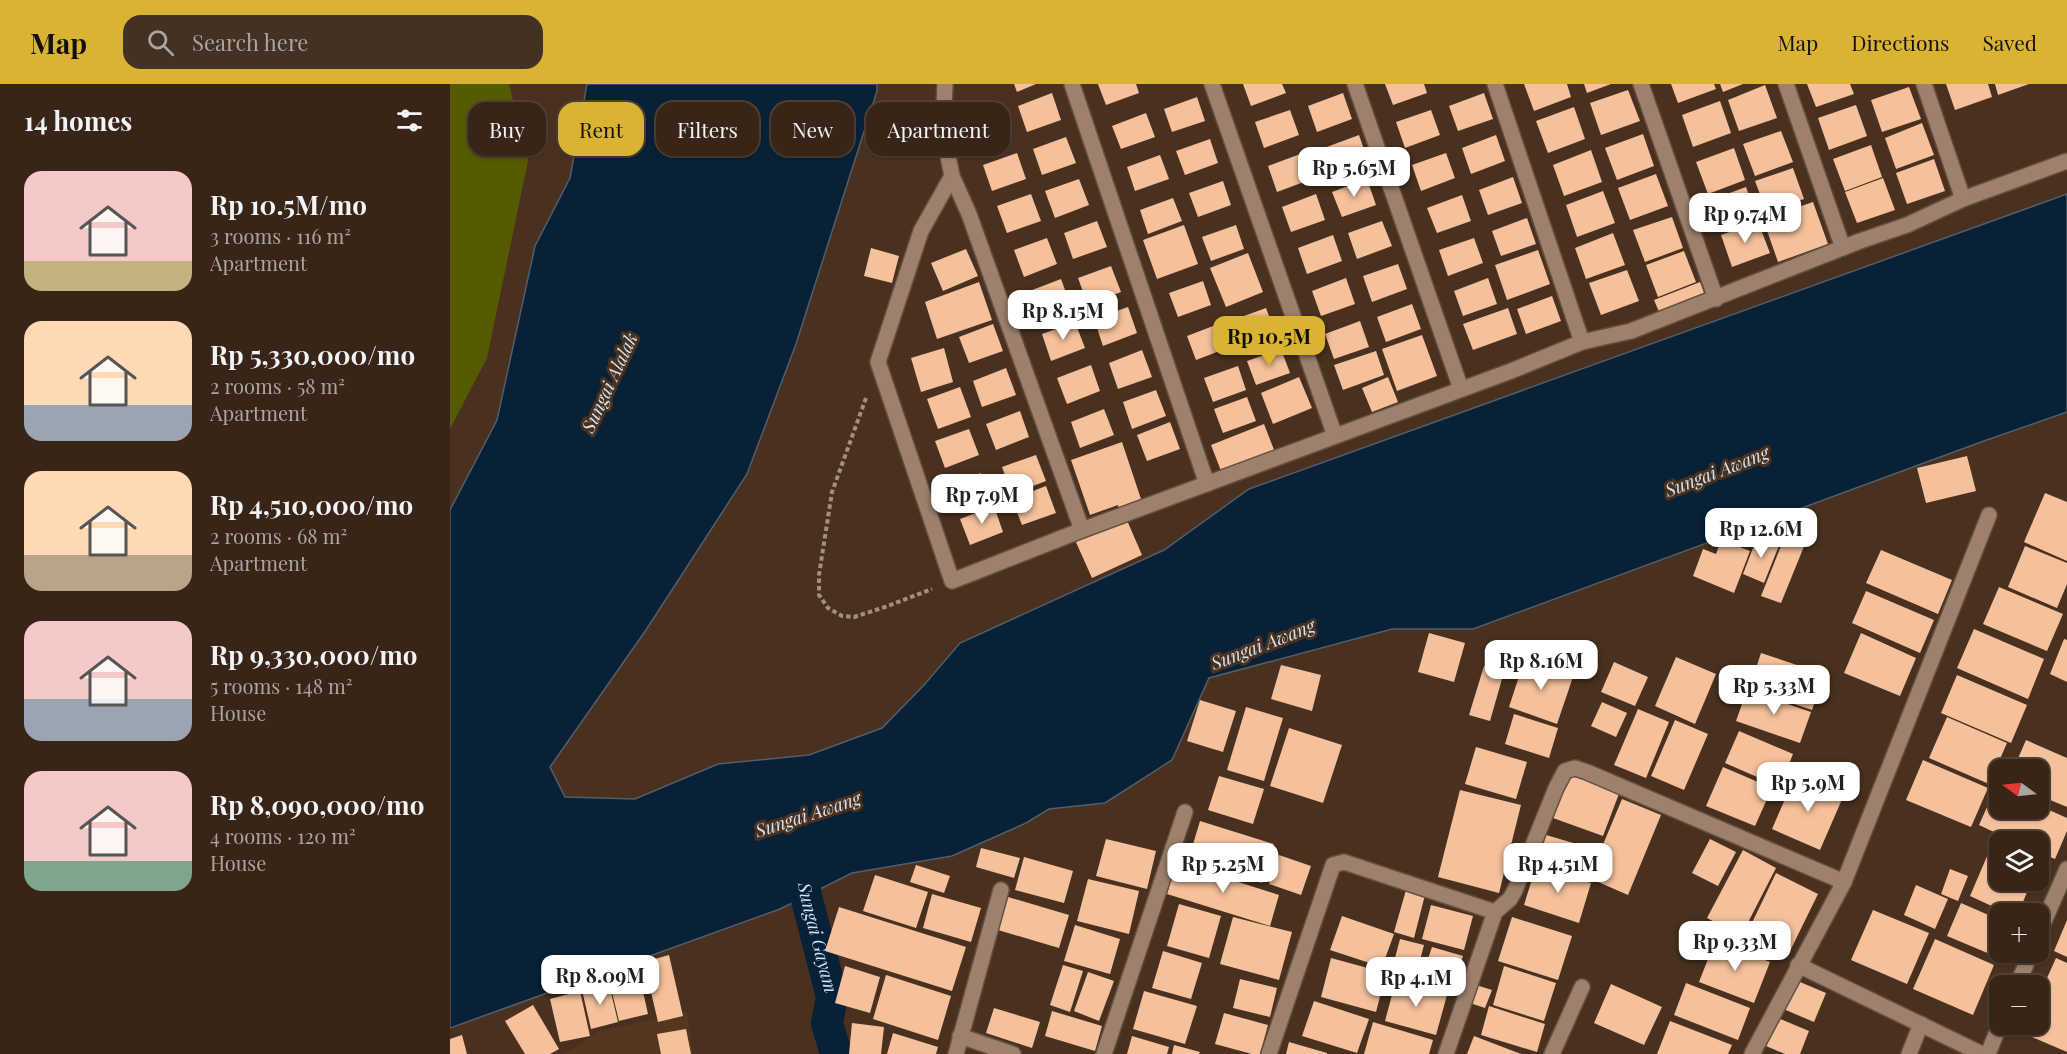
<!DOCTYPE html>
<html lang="en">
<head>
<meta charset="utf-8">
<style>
	:root { --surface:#382517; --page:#433124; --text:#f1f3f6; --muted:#aba5a1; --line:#524236; --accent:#dab333 }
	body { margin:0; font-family:"Playfair Display",serif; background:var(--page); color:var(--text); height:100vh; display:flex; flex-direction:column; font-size:22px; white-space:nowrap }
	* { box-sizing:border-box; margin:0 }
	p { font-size:20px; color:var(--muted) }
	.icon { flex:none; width:33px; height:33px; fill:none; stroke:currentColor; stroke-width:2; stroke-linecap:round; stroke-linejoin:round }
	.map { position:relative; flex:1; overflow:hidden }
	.drawer { display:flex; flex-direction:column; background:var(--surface); width:450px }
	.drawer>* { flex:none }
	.banner { position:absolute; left:18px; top:18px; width:570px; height:54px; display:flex; gap:12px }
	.needle { width:39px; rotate:285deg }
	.controls { position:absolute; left:1539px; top:675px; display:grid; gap:12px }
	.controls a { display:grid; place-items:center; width:60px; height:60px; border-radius:12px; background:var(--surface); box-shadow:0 2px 4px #0004,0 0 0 2px var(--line); font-size:30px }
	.price { position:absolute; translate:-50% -51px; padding:0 14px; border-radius:12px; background:#fff; color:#222; font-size:20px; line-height:39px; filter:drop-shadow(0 2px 3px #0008) }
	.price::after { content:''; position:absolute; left:50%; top:36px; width:18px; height:14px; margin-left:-9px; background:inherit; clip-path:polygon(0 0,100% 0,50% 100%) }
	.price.selected { background:var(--accent); color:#111 }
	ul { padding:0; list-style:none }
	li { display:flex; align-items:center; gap:18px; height:150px; padding:0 24px }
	li span { display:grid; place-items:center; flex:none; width:168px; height:120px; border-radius:18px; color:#555 }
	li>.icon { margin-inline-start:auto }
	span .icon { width:72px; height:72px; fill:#fffc; stroke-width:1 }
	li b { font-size:26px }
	h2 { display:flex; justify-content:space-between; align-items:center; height:72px; padding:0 24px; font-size:26px }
	.chip { padding:0 21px; border-radius:18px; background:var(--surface); box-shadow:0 2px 4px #0004,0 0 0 2px var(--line); font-size:21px; line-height:54px }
	.chip.selected { background:var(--accent); color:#111 }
	header { display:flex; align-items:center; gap:36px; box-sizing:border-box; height:84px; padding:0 30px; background:var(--accent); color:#111 }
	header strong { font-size:28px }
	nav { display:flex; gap:33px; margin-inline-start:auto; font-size:21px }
	.search { width:420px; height:54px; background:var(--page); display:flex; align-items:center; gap:15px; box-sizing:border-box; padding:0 21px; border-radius:18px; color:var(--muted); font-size:22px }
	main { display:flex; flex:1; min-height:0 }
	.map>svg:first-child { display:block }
	.built { fill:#55361f }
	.green { fill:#565a00 }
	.water { fill:#082136; stroke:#525e6a; stroke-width:1.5 }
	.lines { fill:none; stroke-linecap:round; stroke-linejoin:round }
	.canal { stroke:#082136; stroke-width:32 }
	.building { fill:#f5c19c }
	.minor-casing { stroke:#655040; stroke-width:18 }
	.path { stroke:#a38e80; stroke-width:4; stroke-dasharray:4.5 3; stroke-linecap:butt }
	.minor { stroke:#9e816d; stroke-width:15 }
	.labels { text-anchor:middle; stroke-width:6; stroke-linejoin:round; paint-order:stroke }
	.water-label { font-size:18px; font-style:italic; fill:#d1e4f6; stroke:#4a311f }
</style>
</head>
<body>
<header>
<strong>Map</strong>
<div class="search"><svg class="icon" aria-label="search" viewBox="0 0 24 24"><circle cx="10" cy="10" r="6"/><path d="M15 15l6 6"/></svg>Search here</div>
<nav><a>Map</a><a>Directions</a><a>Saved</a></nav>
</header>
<main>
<section class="drawer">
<h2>14 homes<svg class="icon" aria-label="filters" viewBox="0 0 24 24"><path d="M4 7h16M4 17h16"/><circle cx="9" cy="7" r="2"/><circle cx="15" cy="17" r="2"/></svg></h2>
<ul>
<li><span style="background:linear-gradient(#f6c9c9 75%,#c2b280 0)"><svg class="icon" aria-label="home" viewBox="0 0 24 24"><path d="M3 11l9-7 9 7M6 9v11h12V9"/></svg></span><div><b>Rp 10.5M/mo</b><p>3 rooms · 116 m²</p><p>Apartment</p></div></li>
<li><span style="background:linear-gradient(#ffd9b3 70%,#9aa5b1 0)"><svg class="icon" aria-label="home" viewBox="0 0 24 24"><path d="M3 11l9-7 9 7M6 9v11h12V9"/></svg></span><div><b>Rp 5,330,000/mo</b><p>2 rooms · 58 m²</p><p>Apartment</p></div></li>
<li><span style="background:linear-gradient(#ffd9b3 70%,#b9a48a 0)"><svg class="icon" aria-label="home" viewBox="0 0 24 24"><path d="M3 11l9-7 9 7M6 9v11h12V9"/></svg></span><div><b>Rp 4,510,000/mo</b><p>2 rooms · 68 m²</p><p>Apartment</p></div></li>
<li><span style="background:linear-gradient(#f6c9c9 65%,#9aa5b1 0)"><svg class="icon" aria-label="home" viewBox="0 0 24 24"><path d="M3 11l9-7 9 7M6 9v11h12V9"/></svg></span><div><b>Rp 9,330,000/mo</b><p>5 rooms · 148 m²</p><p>House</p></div></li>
<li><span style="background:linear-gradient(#f6c9c9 75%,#7fa58c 0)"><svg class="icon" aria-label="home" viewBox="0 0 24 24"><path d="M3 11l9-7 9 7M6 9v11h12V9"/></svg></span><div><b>Rp 8,090,000/mo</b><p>4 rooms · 120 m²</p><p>House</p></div></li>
</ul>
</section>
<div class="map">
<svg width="1617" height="970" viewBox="0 0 1617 970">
	<rect width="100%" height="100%" fill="#4a311f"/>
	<polygon class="built" points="237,928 243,970 114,970 129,962 149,947"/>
	<polygon class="green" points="0,0 59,0 78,77 37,274 0,345"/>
	<polygon class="water" points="137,0 427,0 427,7 346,260 297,390 196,546 100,683 115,713 185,715 268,680 359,671 432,644 474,601 510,559 714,466 799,405 1617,110 1617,328 1531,358 1023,545 942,545 759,594 722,676 655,719 599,725 576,739 502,772 402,789 330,825 0,944 0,426 47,336 85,162 120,94"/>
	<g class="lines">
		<path class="canal" id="s1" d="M 348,770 L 356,812 L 382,913 L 377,939 L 386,970"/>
	</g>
	<g class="building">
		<polygon points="564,0 586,0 567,8"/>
		<polygon points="648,0 686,0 689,9 656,21"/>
		<polygon points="793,0 832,0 836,9 801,22"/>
		<polygon points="935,0 974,0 977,9 943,21"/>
		<polygon points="1074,0 1117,0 1121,13 1084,27"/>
		<polygon points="1134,0 1161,0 1137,9"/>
		<polygon points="1221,0 1264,0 1266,5 1228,19"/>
		<polygon points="1270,0 1293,0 1273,8"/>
		<polygon points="1357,0 1400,0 1404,10 1366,23"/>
		<polygon points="1496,0 1538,0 1542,13 1505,26"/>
		<polygon points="1545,0 1579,0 1548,11"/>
		<polygon points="1315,1 1327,34 1289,47 1278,16"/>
		<polygon points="1459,3 1471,35 1432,48 1421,16"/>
		<polygon points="1178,6 1190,37 1151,51 1140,19"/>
		<polygon points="602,9 611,36 577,48 568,22"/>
		<polygon points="893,9 902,35 867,48 858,22"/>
		<polygon points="1034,9 1043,35 1008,47 999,22"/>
		<polygon points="747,13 755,37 722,48 714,25"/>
		<polygon points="1270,17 1281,49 1243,63 1232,31"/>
		<polygon points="1406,21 1417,52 1379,66 1368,34"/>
		<polygon points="1124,23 1135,55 1098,69 1086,37"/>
		<polygon points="840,26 849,51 814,64 805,38"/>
		<polygon points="981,26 990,51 955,64 946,38"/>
		<polygon points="551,28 561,54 527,66 518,40"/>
		<polygon points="696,29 705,53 671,65 662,42"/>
		<polygon points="1472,39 1484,71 1446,85 1435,54"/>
		<polygon points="1331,47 1343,78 1305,92 1293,60"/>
		<polygon points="1193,50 1204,82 1167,96 1155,64"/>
		<polygon points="909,51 918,77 883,89 874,64"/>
		<polygon points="1046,51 1055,77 1021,90 1012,64"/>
		<polygon points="616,53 626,79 592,91 583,65"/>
		<polygon points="760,55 768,79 735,91 726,67"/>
		<polygon points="1421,61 1432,93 1395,107 1383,75"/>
		<polygon points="1284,64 1295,96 1258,110 1246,78"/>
		<polygon points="1141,66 1152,98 1114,112 1103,81"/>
		<polygon points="567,69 576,95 542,107 533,81"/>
		<polygon points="853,69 862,95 827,108 818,82"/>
		<polygon points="996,69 1005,94 971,107 962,81"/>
		<polygon points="710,71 719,95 685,107 677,83"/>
		<polygon points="1484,75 1495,107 1457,120 1446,89"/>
		<polygon points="1343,84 1354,115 1317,129 1305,97"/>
		<polygon points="1206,90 1218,122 1180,136 1168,104"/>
		<polygon points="1063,93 1072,119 1038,131 1029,106"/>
		<polygon points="1433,94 1445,126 1407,139 1395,108"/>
		<polygon points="629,95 639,121 605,134 595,107"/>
		<polygon points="917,95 926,121 892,133 882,108"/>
		<polygon points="773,97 781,121 748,133 739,109"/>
		<polygon points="1296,103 1307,135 1269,148 1258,117"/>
		<polygon points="1153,107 1165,139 1127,153 1116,121"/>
		<polygon points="581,110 591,137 557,149 547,122"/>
		<polygon points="866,110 875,136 841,148 832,123"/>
		<polygon points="1012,111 1021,137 987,149 977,124"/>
		<polygon points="723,114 732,137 698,150 690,126"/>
		<polygon points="1363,118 1378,160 1328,178 1313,135"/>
		<polygon points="1222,133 1233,164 1195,178 1183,146"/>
		<polygon points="1077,134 1086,160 1051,172 1042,147"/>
		<polygon points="647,137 657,163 623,175 614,149"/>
		<polygon points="932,137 942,162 907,175 898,149"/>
		<polygon points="1308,138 1320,169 1282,183 1271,151"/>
		<polygon points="734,141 748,180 707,195 693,156"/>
		<polygon points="786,141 794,165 761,177 752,153"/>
		<polygon points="1163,149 1175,181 1136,195 1125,164"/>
		<polygon points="883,151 892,177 857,190 848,164"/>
		<polygon points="597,154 607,180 574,193 564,166"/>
		<polygon points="1024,154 1033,179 998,192 989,166"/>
		<polygon points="421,164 449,172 442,199 414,192"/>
		<polygon points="516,165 528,192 493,207 481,179"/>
		<polygon points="1088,166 1100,200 1057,216 1045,181"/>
		<polygon points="1234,167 1246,198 1208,213 1196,181"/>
		<polygon points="798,169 813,208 776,223 760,184"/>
		<polygon points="948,180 957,205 922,218 913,192"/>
		<polygon points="661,182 671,208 638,221 628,194"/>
		<polygon points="1177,186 1189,217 1151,231 1139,199"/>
		<polygon points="896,194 905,220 871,232 862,207"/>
		<polygon points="1038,194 1047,220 1013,232 1004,207"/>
		<polygon points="611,195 621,222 587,235 577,208"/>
		<polygon points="753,197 761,221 728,233 719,209"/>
		<polygon points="529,198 542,236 487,255 475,218"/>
		<polygon points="1250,198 1257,217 1212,235 1204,216"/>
		<polygon points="1102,212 1111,237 1076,250 1067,225"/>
		<polygon points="962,220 971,245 936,258 927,233"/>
		<polygon points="678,223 687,249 653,262 644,235"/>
		<polygon points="816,224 825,248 792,260 783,236"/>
		<polygon points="1058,224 1067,250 1023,266 1013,240"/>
		<polygon points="910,237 919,263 884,275 875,250"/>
		<polygon points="625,238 635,264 601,277 592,250"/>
		<polygon points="771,239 780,263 746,276 737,252"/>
		<polygon points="543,240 553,267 519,279 509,253"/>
		<polygon points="972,251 987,292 947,307 932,265"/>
		<polygon points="494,264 503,298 471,308 461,274"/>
		<polygon points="831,265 840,289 806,301 797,277"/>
		<polygon points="692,266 702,293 668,305 659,279"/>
		<polygon points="926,267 934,291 893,306 884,281"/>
		<polygon points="641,281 650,307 617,320 607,294"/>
		<polygon points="788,282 796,306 763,318 754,294"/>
		<polygon points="556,284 566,311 532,323 523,297"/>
		<polygon points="849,293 862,324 823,340 811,309"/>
		<polygon points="938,293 948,318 922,328 912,304"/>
		<polygon points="510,303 521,333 488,345 477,315"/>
		<polygon points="706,306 716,332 682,345 673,318"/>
		<polygon points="797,313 806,337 773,349 764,325"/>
		<polygon points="654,325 664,351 630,364 621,338"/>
		<polygon points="570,327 579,353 546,366 536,340"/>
		<polygon points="720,338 730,365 697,377 687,351"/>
		<polygon points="814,340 826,371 773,392 761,361"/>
		<polygon points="519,345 529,371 495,384 485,357"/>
		<polygon points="672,358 693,421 670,429 668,421 640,431 621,376"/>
		<polygon points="586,371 596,397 562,410 552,383"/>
		<polygon points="1517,372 1526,407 1476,419 1467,384"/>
		<polygon points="531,389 541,415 507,427 498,401"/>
		<polygon points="596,402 606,429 572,441 562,415"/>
		<polygon points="1595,409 1617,418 1617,477 1574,458"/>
		<polygon points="544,422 553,448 520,461 510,435"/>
		<polygon points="676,434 692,471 642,494 625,456"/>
		<polygon points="1308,451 1330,459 1314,499 1293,490"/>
		<polygon points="1335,452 1355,460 1331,519 1311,512"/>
		<polygon points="1271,456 1300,467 1284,509 1243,492 1253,465 1266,470"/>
		<polygon points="1575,462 1617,479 1617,500 1607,524 1558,503"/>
		<polygon points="1431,466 1502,496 1488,530 1416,499"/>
		<polygon points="1549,503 1613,530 1597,567 1533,540"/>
		<polygon points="1416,507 1484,536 1470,569 1402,539"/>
		<polygon points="1524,545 1594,575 1578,615 1507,584"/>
		<polygon points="979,549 1015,559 1004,598 968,588"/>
		<polygon points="1411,549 1466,574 1450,612 1394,589"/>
		<polygon points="1614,555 1617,556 1617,598 1600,590"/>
		<polygon points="1311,569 1374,590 1362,626 1309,608 1315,591 1305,587"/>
		<polygon points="1226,573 1266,590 1245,640 1205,622"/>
		<polygon points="1075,574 1124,590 1107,640 1059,623"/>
		<polygon points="1164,578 1198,593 1185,622 1151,608"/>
		<polygon points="831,581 871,591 862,627 821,615"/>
		<polygon points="1034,582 1054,588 1040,637 1019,631"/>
		<polygon points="1507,591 1577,621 1561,659 1491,629"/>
		<polygon points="1297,606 1361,628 1350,659 1286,637"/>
		<polygon points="750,616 786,627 773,668 737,657"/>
		<polygon points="1152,618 1177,629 1166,653 1141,642"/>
		<polygon points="796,623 833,634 814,697 777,686"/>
		<polygon points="1188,625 1219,638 1196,694 1164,681"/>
		<polygon points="1064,630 1108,644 1099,674 1055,660"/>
		<polygon points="1497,633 1557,659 1539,700 1479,674"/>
		<polygon points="1225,636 1258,650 1234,706 1201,692"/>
		<polygon points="839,644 892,661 873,719 820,702"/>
		<polygon points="1289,647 1343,670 1330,703 1275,679"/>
		<polygon points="1576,656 1617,674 1617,723 1588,711 1588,686 1563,686"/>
		<polygon points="1026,663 1077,678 1066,715 1015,700"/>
		<polygon points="1473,676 1538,704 1521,743 1456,716"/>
		<polygon points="1273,683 1322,704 1305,742 1256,722"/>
		<polygon points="1121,688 1170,707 1153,752 1103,734"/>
		<polygon points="769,692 814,705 803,740 758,726"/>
		<polygon points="1345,692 1393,713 1370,766 1322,745"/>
		<polygon points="1546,703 1550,704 1550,724 1588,724 1588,721 1617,734 1617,747 1605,775 1588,768 1588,758 1565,758 1529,741"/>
		<polygon points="1010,706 1071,721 1049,809 988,793"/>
		<polygon points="1172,715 1211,731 1178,811 1139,794"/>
		<polygon points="750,737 824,760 812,799 738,777"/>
		<polygon points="1096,751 1144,765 1137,791 1089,777"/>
		<polygon points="656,755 706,767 697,805 646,792"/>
		<polygon points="1260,755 1286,768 1268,802 1242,789"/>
		<polygon points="1544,756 1550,758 1550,796 1582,796 1568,830 1559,830 1520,812"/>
		<polygon points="531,764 570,774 564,794 526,783"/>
		<polygon points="1293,766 1326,784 1291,852 1257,834"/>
		<polygon points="829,771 861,782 851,811 819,800"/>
		<polygon points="574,773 623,787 614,819 565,806"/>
		<polygon points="726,778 829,811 820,842 717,810"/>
		<polygon points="466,781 500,792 494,809 460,798"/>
		<polygon points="1086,782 1141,799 1129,839 1074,821"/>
		<polygon points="1500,785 1518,792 1508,817 1491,810"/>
		<polygon points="1326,789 1368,810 1339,869 1297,849"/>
		<polygon points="425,791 478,808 466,844 413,827"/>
		<polygon points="638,795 689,807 679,850 627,837"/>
		<polygon points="1466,801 1498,815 1485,845 1454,831"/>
		<polygon points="956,806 975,811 964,854 944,848"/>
		<polygon points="482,810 531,824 521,858 473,844"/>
		<polygon points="558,813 619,831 609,864 548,846"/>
		<polygon points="1511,819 1550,836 1550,869 1547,873 1497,852"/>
		<polygon points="729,820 771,832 759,874 717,862"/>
		<polygon points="981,821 1023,832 1014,866 972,855"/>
		<polygon points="389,823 516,863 502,907 375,867"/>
		<polygon points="1423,826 1479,849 1457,900 1401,876"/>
		<polygon points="892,832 944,850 932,883 880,866"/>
		<polygon points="783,833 842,848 829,896 770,880"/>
		<polygon points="1062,833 1122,852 1108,896 1048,877"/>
		<polygon points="1617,836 1617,873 1604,867"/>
		<polygon points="625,841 670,855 660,890 614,877"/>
		<polygon points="950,855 974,861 965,895 941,889"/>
		<polygon points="1485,855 1544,881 1523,931 1463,905"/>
		<polygon points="1265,857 1320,878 1304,919 1249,898"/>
		<polygon points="982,863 1013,872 1003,905 971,895"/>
		<polygon points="713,867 752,879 741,915 702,904"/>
		<polygon points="219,871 233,932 208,938 194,878"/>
		<polygon points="881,874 936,889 926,928 871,913"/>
		<polygon points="1606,874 1617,879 1617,968 1573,949 1577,940 1588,940 1588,914"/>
		<polygon points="613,881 633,887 620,928 600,921"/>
		<polygon points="395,882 430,893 420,929 385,919"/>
		<polygon points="1054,882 1106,899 1094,937 1043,921"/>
		<polygon points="188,885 198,930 169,937 158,892"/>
		<polygon points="638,888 664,897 649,937 624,927"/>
		<polygon points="436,891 501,912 488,956 423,935"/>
		<polygon points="790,895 827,904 820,933 783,924"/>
		<polygon points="1343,895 1376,909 1364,938 1331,924"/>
		<polygon points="946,896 997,911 986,951 935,937"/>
		<polygon points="1236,899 1300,924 1288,956 1224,931"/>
		<polygon points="159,900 168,938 141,945 132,906"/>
		<polygon points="1161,900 1212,923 1194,961 1144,939"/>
		<polygon points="1026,901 1042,906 1035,924 1020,919"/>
		<polygon points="130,907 140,952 110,958 100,915"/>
		<polygon points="694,907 747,922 735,960 683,945"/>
		<polygon points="864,917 919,935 907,969 852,952"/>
		<polygon points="83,921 109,965 100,970 75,970 55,937"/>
		<polygon points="1039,922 1095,940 1087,968 1031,951"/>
		<polygon points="544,924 590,938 582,964 536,949"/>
		<polygon points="602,927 652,942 645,967 595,952"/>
		<polygon points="774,929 818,941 810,970 802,970 765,960"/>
		<polygon points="1328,934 1359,947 1350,970 1335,970 1316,962"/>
		<polygon points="1220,937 1282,961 1278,970 1207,970"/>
		<polygon points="923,938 983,956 979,970 914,970"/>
		<polygon points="402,939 434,943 431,970 399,970"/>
		<polygon points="236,945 241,970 211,970 207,950"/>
		<polygon points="443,949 488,963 486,970 437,970"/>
		<polygon points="12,951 17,970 0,970 0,955"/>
		<polygon points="682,952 719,963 717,970 677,970"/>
		<polygon points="1024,952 1071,970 1017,970"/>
		<polygon points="839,958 877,969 877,970 836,970"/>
		<polygon points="724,961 750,968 749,970 722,970"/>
	</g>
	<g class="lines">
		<g class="minor-casing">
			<g id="minor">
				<polyline points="495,0 493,47 502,92 471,147 428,278 502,497 632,446 1061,287 1132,258 1181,247 1410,157 1457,141 1513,115 1617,77"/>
				<polyline points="622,0 757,400"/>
				<polyline points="762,0 885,352"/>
				<polyline points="905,0 1011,305"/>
				<polyline points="1045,0 1132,258"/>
				<polyline points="1191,0 1266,215"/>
				<polyline points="1336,0 1393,164"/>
				<polyline points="1474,0 1513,115"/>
				<polyline points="502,92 519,130 632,446"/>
				<polyline points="1588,851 1617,785"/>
				<polyline points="1348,881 1532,970"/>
				<polyline points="1567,902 1581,868"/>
				<polyline points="510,952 563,970"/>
				<polyline points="506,970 551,806"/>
				<polyline points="654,970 735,728"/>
				<polyline points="819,970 883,781 894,778 1045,828"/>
				<polyline points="996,970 1045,828 1060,815 1065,806 1106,704 1115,687 1125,684 1137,688 1394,798"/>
				<polyline points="1102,970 1132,903"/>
				<polyline points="1302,970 1394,798 1539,431"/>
				<polyline points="1459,970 1471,940"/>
				<polyline points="1538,970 1550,940"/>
			</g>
		</g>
		<polyline class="path" points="416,314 382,408 369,491 369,511 378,524 392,532 404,533 435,523 482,505"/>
		<use href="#minor" class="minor"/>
	</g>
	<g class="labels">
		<g class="water-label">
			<text transform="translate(160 299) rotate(-65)" y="6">Sungai Alalak</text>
			<text transform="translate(1267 388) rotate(-21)" y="6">Sungai Awang</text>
			<text transform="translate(813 561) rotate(-21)" y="6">Sungai Awang</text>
			<text transform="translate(358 731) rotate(-18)" y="6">Sungai Awang</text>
			<text dy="6" stroke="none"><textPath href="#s1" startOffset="86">Sungai Gayam</textPath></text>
		</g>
	</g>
</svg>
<div class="controls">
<a><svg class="needle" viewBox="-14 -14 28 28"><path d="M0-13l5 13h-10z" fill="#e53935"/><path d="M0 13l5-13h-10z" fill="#aba5a1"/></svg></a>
<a><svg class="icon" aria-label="layers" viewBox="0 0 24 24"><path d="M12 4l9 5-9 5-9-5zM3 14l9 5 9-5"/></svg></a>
<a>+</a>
<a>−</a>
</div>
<b class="price" style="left:904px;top:114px">Rp 5.65M</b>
<b class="price" style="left:1295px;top:160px">Rp 9.74M</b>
<b class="price" style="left:613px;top:257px">Rp 8.15M</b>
<b class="price selected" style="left:819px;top:283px">Rp 10.5M</b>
<b class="price" style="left:532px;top:441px">Rp 7.9M</b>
<b class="price" style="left:1311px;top:475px">Rp 12.6M</b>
<b class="price" style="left:1091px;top:607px">Rp 8.16M</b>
<b class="price" style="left:1324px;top:632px">Rp 5.33M</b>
<b class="price" style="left:1358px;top:729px">Rp 5.9M</b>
<b class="price" style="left:773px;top:810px">Rp 5.25M</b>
<b class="price" style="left:1108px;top:810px">Rp 4.51M</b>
<b class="price" style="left:1285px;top:888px">Rp 9.33M</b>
<b class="price" style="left:150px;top:922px">Rp 8.09M</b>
<b class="price" style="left:966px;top:924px">Rp 4.1M</b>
<div class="banner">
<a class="chip">Buy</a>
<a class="chip selected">Rent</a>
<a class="chip">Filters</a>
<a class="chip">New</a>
<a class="chip">Apartment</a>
</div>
</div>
</main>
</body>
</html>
